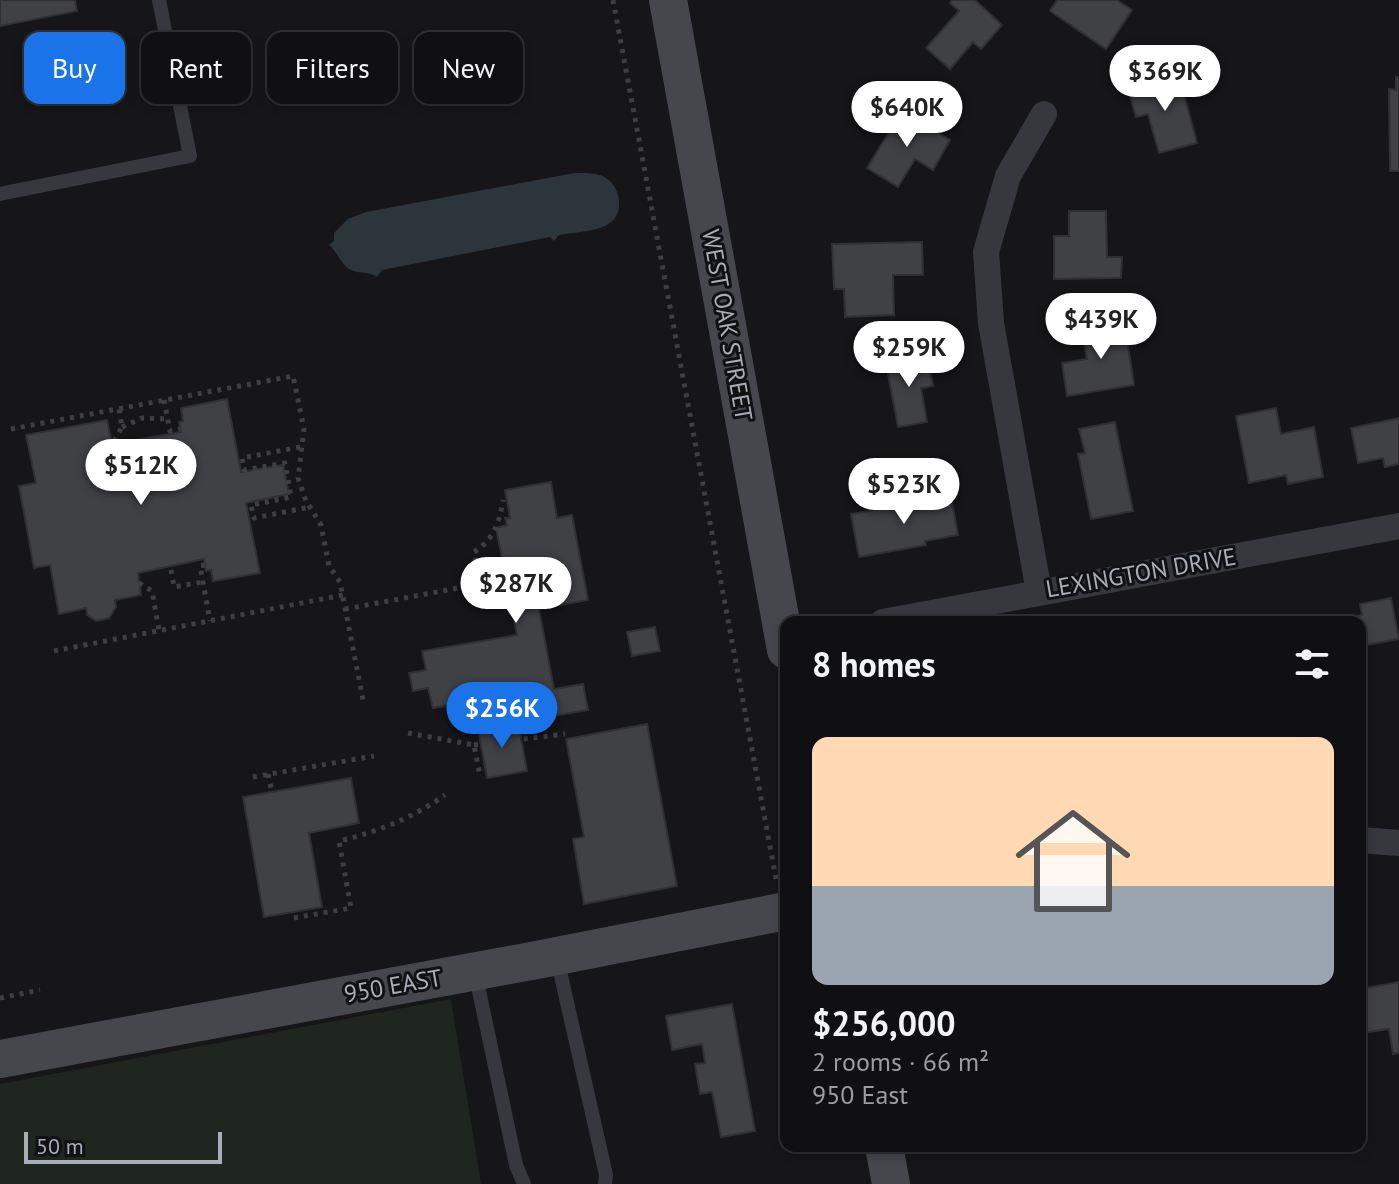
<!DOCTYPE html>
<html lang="en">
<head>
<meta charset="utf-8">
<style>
	:root { --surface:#101012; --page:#1e1e20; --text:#f1f3f6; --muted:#9c9d9f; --line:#303032; --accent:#1a73e8 }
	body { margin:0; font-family:"PT Sans",sans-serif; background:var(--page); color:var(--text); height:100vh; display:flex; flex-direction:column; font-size:30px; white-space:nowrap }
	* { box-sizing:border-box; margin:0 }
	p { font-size:26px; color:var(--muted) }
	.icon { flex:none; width:44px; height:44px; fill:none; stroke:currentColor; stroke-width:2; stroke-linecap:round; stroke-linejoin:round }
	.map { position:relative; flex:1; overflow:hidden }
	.panel { position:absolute; left:780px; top:616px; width:586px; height:536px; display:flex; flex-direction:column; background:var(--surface); border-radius:16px; box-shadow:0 4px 12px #0003,0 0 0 2px var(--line) }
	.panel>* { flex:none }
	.hud { position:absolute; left:24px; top:32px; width:636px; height:72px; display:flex; gap:16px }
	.scale { position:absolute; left:24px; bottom:20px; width:198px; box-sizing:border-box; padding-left:8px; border:4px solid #a8adb8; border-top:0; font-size:22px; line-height:28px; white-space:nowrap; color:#a8adb8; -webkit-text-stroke:6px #111113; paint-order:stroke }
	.price { position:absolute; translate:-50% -68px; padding:0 18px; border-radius:28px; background:#fff; color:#222; font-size:26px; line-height:52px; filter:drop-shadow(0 2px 4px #0008) }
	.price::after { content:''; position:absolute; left:50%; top:48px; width:24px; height:18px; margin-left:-12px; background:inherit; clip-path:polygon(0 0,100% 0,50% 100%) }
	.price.current { background:var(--accent); color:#fff }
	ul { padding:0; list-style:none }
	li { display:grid; align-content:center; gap:16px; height:424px; padding:0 32px }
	li span { display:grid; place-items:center; height:248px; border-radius:16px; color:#555 }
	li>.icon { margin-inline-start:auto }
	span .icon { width:144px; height:144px; fill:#fffc; stroke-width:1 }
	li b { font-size:34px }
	h2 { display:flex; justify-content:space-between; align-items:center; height:96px; padding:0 32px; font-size:34px }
	.tag { padding:0 28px; border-radius:16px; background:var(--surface); box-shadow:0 4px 12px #0003,0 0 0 2px var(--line); font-size:28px; line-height:72px }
	.tag.current { background:var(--accent); color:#fff }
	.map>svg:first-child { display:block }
	.green { fill:#1e261f }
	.water { fill:#2c353c }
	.building { fill:#404145; stroke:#303034; stroke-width:2 }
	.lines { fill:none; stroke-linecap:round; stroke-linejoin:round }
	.path { stroke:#3d3f44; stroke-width:5; stroke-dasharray:4 6; stroke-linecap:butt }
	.lane { stroke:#37383d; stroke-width:14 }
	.street { stroke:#37383d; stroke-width:26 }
	.secondary { stroke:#45474d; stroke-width:38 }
	.labels { text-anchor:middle; stroke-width:6; stroke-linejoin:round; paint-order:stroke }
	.street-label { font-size:24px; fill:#a8adb8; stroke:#111113 }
</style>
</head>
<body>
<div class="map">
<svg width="1399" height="1184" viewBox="0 0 1399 1184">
	<rect width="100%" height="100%" fill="#161618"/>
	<polygon class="green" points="451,999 481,1184 0,1184 0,1084"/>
	<path class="water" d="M 574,173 C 585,173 597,172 606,178 C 620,186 625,213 610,223 C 598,232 574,232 559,235 L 554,241 L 550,237 L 382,270 L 377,277 C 369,271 360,274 351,270 C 340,264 338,252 329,245 L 334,241 L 334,233 L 348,219 L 366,212 Z"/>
	<g class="building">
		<polygon points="0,0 75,0 77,11 0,26"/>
		<polygon points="952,0 975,0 1002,25 981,49 973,42 950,69 926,48 959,11 950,3"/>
		<polygon points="1057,0 1117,0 1132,10 1106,49 1050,11"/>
		<polygon points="1179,75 1197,143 1159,153 1148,114 1136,117 1128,89"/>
		<polygon points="1396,77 1399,77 1399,171 1390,171 1389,89 1396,90"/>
		<polygon points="902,111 950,140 933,170 915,159 898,187 867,168"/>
		<polygon points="1069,211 1106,211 1107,257 1122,257 1121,278 1054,279 1054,236 1069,236"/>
		<polygon points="922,242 923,275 893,275 894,315 845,317 844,289 834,289 832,244"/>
		<polygon points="1124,320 1134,385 1067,396 1062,363 1087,359 1081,327"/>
		<polygon points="927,355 933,386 921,388 927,422 898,427 886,363"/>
		<polygon points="227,399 241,472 283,465 289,494 246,503 260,573 213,581 211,570 206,571 204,559 138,573 141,595 115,600 116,607 109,618 96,621 87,615 86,608 59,614 50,565 34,568 19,486 36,483 26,435 107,420 111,439 118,443 181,432 179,422 183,421 181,408"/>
		<polygon points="1276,408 1281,434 1314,427 1323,477 1288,484 1286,475 1249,483 1236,416"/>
		<polygon points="1399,418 1399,464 1385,467 1383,458 1358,463 1351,428"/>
		<polygon points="1115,422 1133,511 1091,519 1078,454 1085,453 1079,429"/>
		<polygon points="551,482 557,518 572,515 588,600 539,609 554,689 583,684 588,710 467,731 462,703 433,708 428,688 413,691 409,673 426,670 422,651 517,635 496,528 507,525 505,518 510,518 505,490"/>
		<polygon points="951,497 958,535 925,541 926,545 859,557 851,514"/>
		<polygon points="1391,598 1399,639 1360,646 1360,622 1329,622 1362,615 1360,604"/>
		<polygon points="655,627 660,651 632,656 627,632"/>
		<polygon points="518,722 527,771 487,778 478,729"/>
		<polygon points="647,724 677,886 584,904 573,839 584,837 566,739"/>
		<polygon points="351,778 359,823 309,833 322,907 264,917 243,797"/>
		<polygon points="1399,982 1399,1053 1393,1054 1389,1029 1362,1033 1360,989"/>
		<polygon points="732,1004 755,1131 721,1137 712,1092 700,1094 695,1064 705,1063 702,1044 672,1050 666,1016"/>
	</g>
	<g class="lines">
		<g class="path">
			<polyline points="613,0 777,884"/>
			<polyline points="164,400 170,431 180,429"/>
			<polyline points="122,427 142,418 167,419"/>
			<polyline points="11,429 293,376 304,429 298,478 306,501 321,525 329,566 340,582 364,705"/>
			<polyline points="114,441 122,427 119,409"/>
			<polyline points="300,447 242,458 244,470 285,463 291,497 251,505 254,518 310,507"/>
			<polyline points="205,565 200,566 210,621"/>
			<polyline points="171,570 174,587 203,582"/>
			<polyline points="139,583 152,591 159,630"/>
			<path d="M 345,609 L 480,584 L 474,552 C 493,541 500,521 503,500"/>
			<polyline points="54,651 343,595"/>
			<polyline points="408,733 474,745 480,776"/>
			<polyline points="474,745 565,734"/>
			<polyline points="268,774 272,792"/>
			<polyline points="253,777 374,756"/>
			<path d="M 294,918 L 351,908 L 339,841 C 378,832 412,818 445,795"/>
			<polyline points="0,998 40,990"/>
		</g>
		<g class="lane">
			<polyline points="0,194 190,156 159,0"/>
			<polyline points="557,958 606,1175 605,1184"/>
			<polyline points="475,972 516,1165 524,1184"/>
		</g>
		<g class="street">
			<polyline points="1039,592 991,323 986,252 1008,176 1044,114"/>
			<polyline points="883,622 1399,526"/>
			<polyline points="1360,840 1399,843"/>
		</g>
		<g class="secondary">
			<polyline points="668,0 786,650"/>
			<polyline points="0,1059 542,959 786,911"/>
			<polyline points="884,1146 891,1184"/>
		</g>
	</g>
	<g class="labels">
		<g class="street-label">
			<text transform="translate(727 325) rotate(80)" y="8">WEST OAK STREET</text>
			<text transform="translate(1141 573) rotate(-10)" y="8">LEXINGTON DRIVE</text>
			<text transform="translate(393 986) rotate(-10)" y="8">950 EAST</text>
		</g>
	</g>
</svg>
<div class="scale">50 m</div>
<b class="price" style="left:1165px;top:113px">$369K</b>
<b class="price" style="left:907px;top:149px">$640K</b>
<b class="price" style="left:1101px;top:361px">$439K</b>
<b class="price" style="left:909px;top:389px">$259K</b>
<b class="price" style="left:141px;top:507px">$512K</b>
<b class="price" style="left:904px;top:526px">$523K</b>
<b class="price" style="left:516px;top:625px">$287K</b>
<b class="price current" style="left:502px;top:750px">$256K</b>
<div class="hud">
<a class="tag current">Buy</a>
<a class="tag">Rent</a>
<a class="tag">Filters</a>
<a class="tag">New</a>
</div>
<section class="panel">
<h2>8 homes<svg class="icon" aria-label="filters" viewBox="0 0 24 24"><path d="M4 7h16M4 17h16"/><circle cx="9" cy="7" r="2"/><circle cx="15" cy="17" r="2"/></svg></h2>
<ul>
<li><span style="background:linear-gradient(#ffd9b3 60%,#9aa5b1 0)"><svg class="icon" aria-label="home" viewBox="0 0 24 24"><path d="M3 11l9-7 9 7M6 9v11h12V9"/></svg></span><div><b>$256,000</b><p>2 rooms · 66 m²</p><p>950 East</p></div></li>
</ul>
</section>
</div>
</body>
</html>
